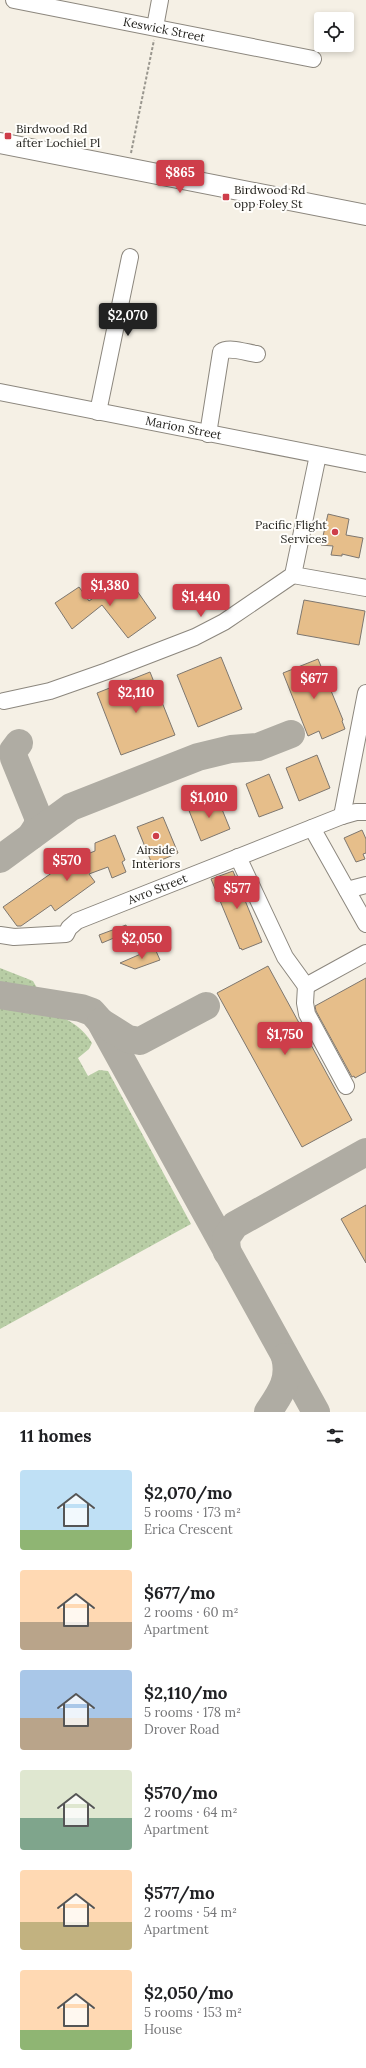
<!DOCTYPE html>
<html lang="en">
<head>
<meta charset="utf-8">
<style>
	:root { --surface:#fff; --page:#f6f6f6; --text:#202124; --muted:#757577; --accent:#ce3e4a }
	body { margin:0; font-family:Lora,serif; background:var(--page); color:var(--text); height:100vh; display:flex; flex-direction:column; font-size:15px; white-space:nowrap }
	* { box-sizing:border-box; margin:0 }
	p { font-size:13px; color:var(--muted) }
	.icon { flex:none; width:22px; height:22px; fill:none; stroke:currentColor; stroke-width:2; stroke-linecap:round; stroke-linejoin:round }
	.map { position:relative; height:1412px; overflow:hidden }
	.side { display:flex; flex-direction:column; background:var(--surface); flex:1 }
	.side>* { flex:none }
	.fabs { position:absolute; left:314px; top:12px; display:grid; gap:8px }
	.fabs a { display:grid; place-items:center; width:40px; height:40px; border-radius:4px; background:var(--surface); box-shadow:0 2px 6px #0003; font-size:20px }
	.price { position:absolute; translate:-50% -34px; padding:0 9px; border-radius:4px; background:var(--accent); color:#fff; font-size:13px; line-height:26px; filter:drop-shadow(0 1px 2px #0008) }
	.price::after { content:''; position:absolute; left:50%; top:24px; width:12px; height:9px; margin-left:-6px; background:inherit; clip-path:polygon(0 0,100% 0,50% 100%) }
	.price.active { background:#222; color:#fff }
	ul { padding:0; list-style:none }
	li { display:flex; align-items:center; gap:12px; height:100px; padding:0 20px }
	li span { display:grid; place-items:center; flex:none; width:112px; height:80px; border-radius:4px; color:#555 }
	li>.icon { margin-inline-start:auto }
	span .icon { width:48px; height:48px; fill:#fffc; stroke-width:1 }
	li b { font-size:17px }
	h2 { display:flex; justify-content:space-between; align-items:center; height:48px; padding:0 20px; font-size:17px }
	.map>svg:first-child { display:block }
	.grass { fill:url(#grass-dots) }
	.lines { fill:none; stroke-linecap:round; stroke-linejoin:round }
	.taxiway { stroke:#afaca3; stroke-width:28 }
	.building { fill:#e6be8a; stroke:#7e776f }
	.minor-casing { stroke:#8c877e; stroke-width:18 }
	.major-casing { stroke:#8c877e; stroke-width:22 }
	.path { stroke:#99968e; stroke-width:2; stroke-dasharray:3 2; stroke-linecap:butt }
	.minor { stroke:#fff; stroke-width:16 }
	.major { stroke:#fff; stroke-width:20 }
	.poi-dot { fill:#ce3e4a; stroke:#fffefb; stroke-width:1.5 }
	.labels { text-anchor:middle; stroke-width:4; stroke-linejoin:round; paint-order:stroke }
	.street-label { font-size:12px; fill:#1e1d19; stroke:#fffefb }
	.poi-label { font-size:12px; fill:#1e1d19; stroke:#fffefb; text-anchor:start }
</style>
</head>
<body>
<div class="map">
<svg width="366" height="1412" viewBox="0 0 366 1412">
	<defs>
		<pattern id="grass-dots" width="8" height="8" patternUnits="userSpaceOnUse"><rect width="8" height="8" fill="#b8cda5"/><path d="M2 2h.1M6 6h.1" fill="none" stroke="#9eb08d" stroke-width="1.8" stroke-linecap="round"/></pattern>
	</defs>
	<rect width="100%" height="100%" fill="#f5f0e5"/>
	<g class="grass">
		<polygon points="0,968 33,981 37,988 35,990 0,984"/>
		<path d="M 0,1007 C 35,1012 71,1009 92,1043 L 89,1049 L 78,1058 L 88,1076 L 99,1070 L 108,1071 L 191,1224 L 0,1329 Z"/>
	</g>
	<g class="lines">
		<g class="taxiway">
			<polyline points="19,743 13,751 14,758 38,817 38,825 31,836"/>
			<polyline points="0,859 71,807 198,757 231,749 258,747 291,734"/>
			<polyline points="0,995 81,1008 92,1012 100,1021 316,1412"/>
			<polyline points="101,1022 128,1039 140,1041 206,1006"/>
			<polyline points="227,1252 226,1238 235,1225 366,1152"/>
			<path d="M 268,1412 C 280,1394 291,1380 285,1357"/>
		</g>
	</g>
	<g class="building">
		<polygon points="328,514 349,519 346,535 363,538 359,558 342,554 342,556 331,555 333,546 321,545"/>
		<polygon points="126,575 156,618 128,638 102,605 72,629 55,603 79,587 89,601"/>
		<polygon points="304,600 365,611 359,645 297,634"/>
		<polygon points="221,657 242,709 198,727 177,675"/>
		<polygon points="318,659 343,720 342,721 345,729 322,739 319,731 308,736 283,673"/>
		<polygon points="150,672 175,735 121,755 97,693"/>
		<polygon points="317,755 330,788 299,801 286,768"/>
		<polygon points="269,774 283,808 259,817 246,784"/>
		<polygon points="217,797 230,829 201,841 188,808"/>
		<polygon points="163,817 178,853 152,864 137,827"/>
		<polygon points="362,830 366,839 366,853 363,854 365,859 356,862 344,838"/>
		<polygon points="115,835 125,860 122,862 126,872 112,878 108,867 89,874 95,882 55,911 51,905 21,926 17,926 3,907 76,856 77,858 95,851 95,843"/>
		<polygon points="233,871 262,942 242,950 241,948 240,949 211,879"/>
		<polygon points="126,925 128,932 102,943 99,935"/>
		<polygon points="150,950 156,951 160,960 135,969 120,963"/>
		<polygon points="268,966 352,1120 302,1147 217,993"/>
		<polygon points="366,978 366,1072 355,1078 354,1076 352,1077 316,1011 315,1006"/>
		<polygon points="366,1205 366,1263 341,1219"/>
	</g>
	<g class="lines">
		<g class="minor-casing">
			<g id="minor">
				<path id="s1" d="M 14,0 L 313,59"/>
				<polyline points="155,27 160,0"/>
				<path id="s2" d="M 0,392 L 366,464"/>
				<polyline points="98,412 130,257"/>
				<path d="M 208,434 L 221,352 C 229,346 247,353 257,354"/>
				<polyline points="293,575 366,588"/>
				<polyline points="4,701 50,691 107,671 195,637 224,622 293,575 318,455"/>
				<polyline points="342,816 366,693"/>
				<polyline points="312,828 366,924"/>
				<polyline points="238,857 285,957 306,986 366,953"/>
				<polyline points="347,890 366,885"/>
				<path id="s3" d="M 0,935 L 14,937 L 66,934 L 69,928 L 77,921 L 342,816 L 356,812 L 366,812"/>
				<polyline points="306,986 305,1003 307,1014 346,1086"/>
			</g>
		</g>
		<g class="major-casing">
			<polyline id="major" points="0,143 366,215"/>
		</g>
		<polyline class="path" points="131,153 154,40"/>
		<use href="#minor" class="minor"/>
		<use href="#major" class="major"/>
	</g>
	<g class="poi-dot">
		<rect x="4" y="132" width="8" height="8" rx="2"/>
		<rect x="222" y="193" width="8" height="8" rx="2"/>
		<circle cx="335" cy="532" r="4"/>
		<circle cx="156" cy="836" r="4"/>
	</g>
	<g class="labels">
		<g class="street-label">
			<text dy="4" stroke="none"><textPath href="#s1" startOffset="153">Keswick Street</textPath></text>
			<text dy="4" stroke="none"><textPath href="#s2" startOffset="187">Marion Street</textPath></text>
			<text dy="4" stroke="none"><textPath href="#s3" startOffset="170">Avro Street</textPath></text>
		</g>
		<g class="poi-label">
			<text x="16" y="133">Birdwood Rd<tspan x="16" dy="14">after Lochiel Pl</tspan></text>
			<text x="234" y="194">Birdwood Rd<tspan x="234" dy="14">opp Foley St</tspan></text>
			<text x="327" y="529" text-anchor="end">Pacific Flight<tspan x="327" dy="14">Services</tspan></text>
			<text x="156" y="854" text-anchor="middle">Airside<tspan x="156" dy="14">Interiors</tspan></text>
		</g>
	</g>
</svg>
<div class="fabs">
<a><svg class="icon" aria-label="locate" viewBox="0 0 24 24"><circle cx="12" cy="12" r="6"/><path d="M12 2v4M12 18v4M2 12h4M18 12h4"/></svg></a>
</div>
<b class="price" style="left:180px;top:194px">$865</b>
<b class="price active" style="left:128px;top:337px">$2,070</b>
<b class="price" style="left:110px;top:607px">$1,380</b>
<b class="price" style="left:201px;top:618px">$1,440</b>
<b class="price" style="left:314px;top:700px">$677</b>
<b class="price" style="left:136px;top:714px">$2,110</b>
<b class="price" style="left:209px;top:819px">$1,010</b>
<b class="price" style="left:67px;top:882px">$570</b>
<b class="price" style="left:237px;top:910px">$577</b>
<b class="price" style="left:142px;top:960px">$2,050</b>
<b class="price" style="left:285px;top:1056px">$1,750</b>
</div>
<section class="side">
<h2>11 homes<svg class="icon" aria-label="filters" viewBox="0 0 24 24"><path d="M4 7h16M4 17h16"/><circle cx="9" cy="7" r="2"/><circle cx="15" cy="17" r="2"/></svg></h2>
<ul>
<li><span style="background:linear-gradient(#bfe0f5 75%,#8fb573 0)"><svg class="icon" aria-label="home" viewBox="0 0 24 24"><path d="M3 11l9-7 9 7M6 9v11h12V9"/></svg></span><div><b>$2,070/mo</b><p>5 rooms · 173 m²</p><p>Erica Crescent</p></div></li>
<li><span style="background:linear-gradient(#ffd9b3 65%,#b9a48a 0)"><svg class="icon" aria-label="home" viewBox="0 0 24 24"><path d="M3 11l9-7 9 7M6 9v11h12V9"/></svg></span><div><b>$677/mo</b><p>2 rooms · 60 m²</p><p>Apartment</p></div></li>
<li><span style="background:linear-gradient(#a9c7e8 60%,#b9a48a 0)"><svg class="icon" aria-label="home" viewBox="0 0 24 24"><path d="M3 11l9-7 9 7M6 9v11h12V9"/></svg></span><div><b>$2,110/mo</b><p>5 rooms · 178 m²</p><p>Drover Road</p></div></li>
<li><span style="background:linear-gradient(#dfe7d0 60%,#7fa58c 0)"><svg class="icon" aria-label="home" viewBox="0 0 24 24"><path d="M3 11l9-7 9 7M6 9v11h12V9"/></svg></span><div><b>$570/mo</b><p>2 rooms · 64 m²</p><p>Apartment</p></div></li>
<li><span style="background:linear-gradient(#ffd9b3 65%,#c2b280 0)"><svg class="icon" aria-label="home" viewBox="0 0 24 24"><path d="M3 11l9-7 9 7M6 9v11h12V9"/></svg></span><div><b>$577/mo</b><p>2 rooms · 54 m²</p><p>Apartment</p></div></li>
<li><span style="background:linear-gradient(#ffd9b3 75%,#8fb573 0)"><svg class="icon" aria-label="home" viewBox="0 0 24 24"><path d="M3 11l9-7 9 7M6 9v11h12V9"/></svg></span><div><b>$2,050/mo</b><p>5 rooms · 153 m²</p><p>House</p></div></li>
</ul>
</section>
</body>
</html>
